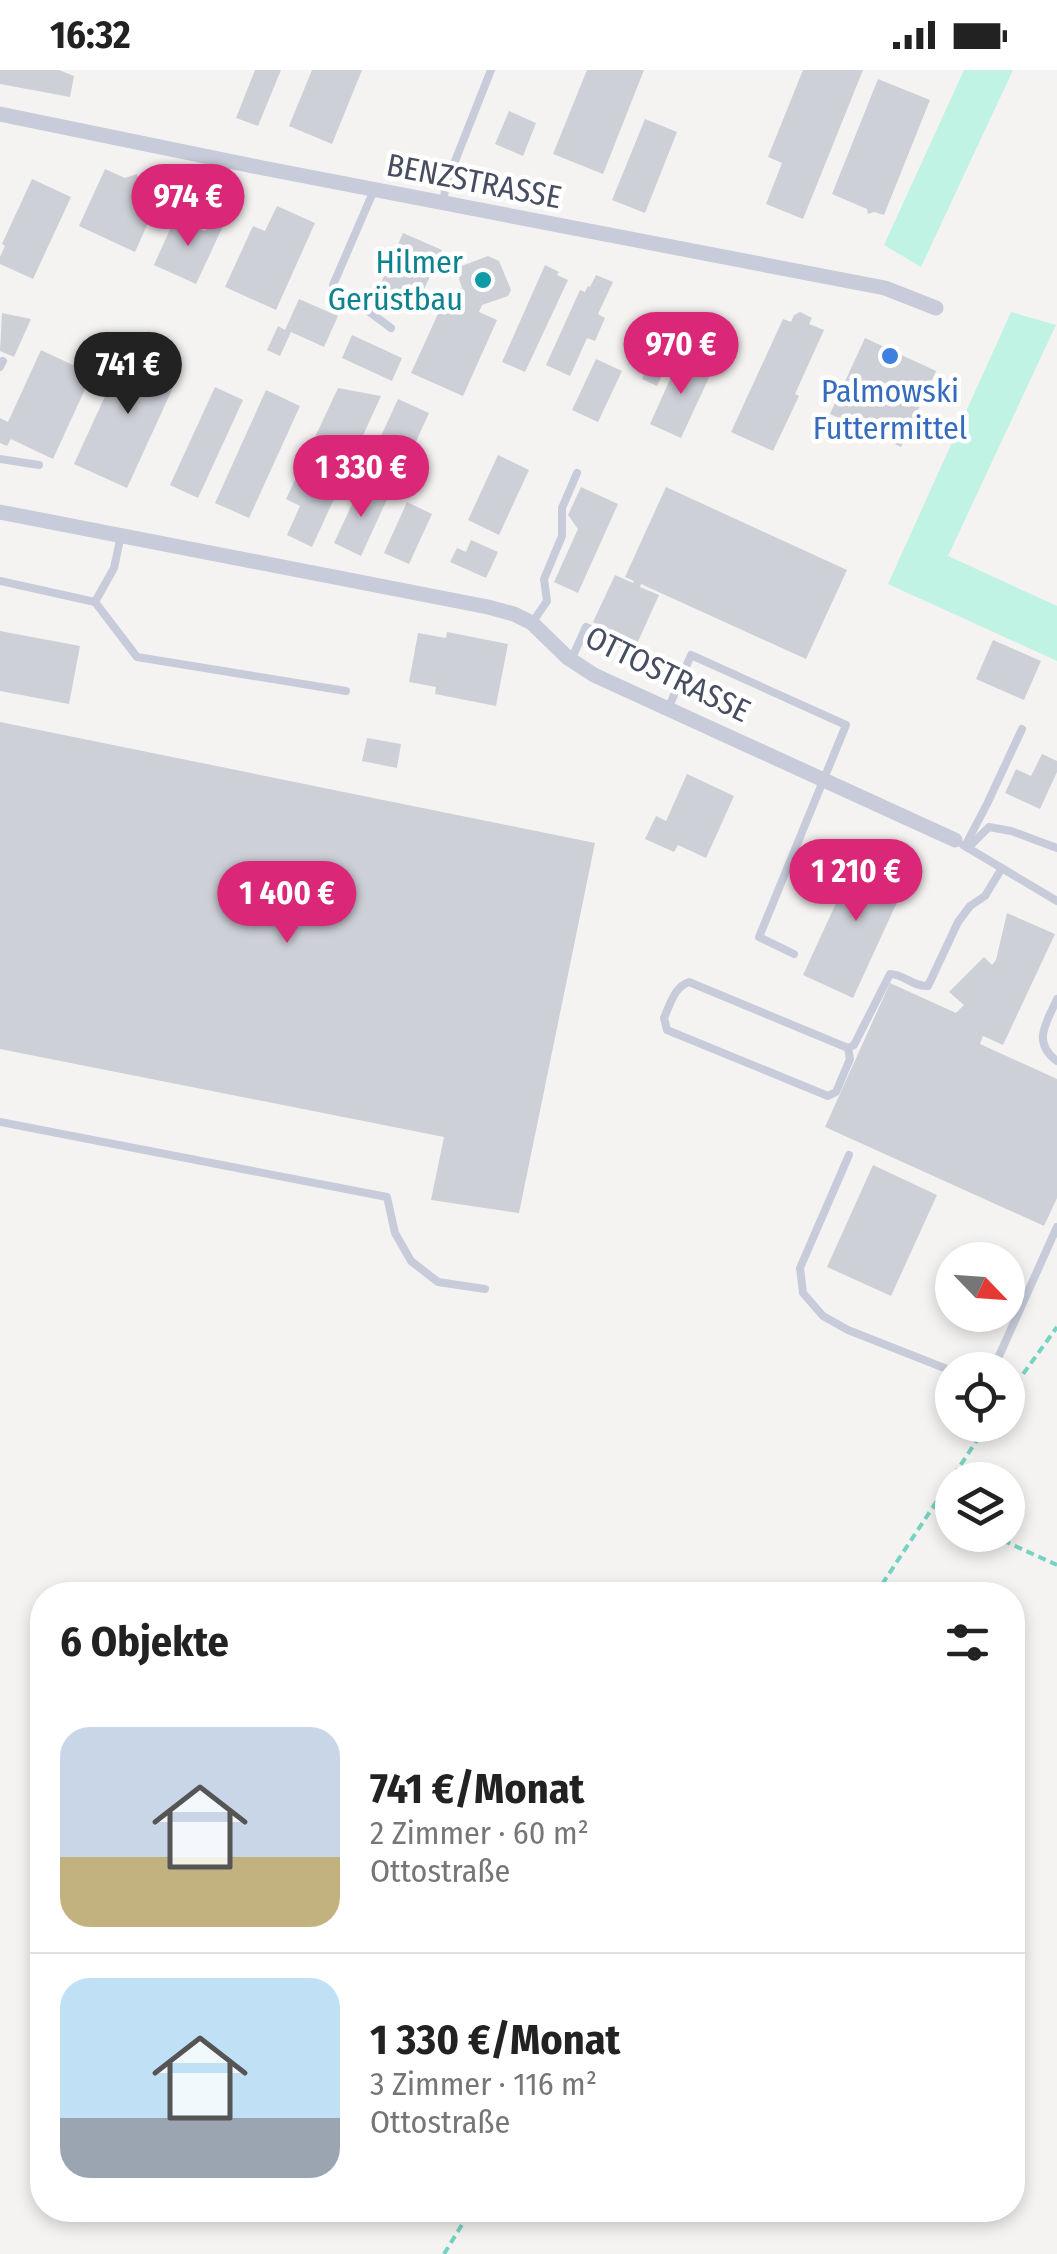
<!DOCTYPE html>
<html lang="de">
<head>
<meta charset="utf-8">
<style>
	:root { --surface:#fff; --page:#f6f6f6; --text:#222; --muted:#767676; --line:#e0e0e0; --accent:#db2777 }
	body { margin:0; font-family:"Fira Sans Condensed",sans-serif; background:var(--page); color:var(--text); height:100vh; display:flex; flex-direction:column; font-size:38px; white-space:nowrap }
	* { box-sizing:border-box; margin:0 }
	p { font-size:32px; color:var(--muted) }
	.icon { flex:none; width:55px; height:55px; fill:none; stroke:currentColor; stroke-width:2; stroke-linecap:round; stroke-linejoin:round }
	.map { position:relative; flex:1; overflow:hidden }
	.panel { position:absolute; left:30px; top:1512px; width:995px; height:640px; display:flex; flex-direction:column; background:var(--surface); border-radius:40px; box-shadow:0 5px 15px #0003 }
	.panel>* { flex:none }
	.needle { width:65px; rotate:115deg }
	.controls { position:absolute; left:935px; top:1172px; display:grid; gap:20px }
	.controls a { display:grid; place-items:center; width:90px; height:90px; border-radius:50%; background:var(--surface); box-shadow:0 5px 15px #0003; font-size:50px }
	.price { position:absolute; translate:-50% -85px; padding:0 22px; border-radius:35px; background:var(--accent); color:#fff; font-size:32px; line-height:65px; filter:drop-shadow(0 2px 5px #0008) }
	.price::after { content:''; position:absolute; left:50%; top:60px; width:30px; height:22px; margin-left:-15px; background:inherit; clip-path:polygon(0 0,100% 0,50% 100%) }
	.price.active { background:#222; color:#fff }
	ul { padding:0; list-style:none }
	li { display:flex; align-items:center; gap:30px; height:250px; padding:0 30px }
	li+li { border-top:2px solid var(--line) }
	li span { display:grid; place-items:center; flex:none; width:280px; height:200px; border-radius:30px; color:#555 }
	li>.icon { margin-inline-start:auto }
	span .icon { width:120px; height:120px; fill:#fffc; stroke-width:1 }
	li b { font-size:42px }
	h2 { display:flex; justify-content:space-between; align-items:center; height:120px; padding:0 30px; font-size:42px }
	.status { display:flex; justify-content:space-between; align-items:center; height:70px; padding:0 50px; background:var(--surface); direction:ltr }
	.status svg { height:28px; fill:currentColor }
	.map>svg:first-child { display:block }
	.green { fill:#c0f3e3 }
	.building { fill:#ced0d7 }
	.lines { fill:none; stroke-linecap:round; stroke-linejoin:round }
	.path { stroke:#75d3c1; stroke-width:4; stroke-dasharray:8 5; stroke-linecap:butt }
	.service { stroke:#c8ccda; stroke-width:8 }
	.minor { stroke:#c8ccda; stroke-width:15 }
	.culture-dot { fill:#0f9aa8; stroke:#fff; stroke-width:4 }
	.shop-dot { fill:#3f7fe0; stroke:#fff; stroke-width:4 }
	.labels { text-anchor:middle; stroke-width:9; stroke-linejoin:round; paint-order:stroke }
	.street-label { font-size:32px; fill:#484e61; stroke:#fff }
	.culture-label { font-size:32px; fill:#0d838f; stroke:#fff; text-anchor:end }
	.shop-label { font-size:32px; fill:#366cbe; stroke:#fff }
</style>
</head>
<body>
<div class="status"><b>16:32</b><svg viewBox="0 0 49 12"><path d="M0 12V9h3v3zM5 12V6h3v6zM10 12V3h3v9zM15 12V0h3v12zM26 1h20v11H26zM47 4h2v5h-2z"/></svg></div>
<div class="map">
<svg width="1057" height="2184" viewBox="0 0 1057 2184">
	<rect width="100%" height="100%" fill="#f4f3f2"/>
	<g class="green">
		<polygon points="964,0 1013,0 921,197 884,175"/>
		<polygon points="1011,242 1056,255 948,486 1057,536 1057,591 888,514"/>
	</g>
	<g class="building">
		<polygon points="0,0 59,0 74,6 70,27 0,14"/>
		<polygon points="255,0 281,0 258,56 236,48"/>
		<polygon points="312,0 362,0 332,74 289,56"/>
		<polygon points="587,0 644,0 603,104 553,84"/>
		<polygon points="803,0 863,0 803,149 766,134 782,93 768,87"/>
		<polygon points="878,9 930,30 884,145 874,142 868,144 867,139 832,124"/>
		<polygon points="509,41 536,53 523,86 495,74"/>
		<polygon points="645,49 677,62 645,143 612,130"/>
		<polygon points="105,99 125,108 137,104 141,115 161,124 135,182 79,156"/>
		<polygon points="32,109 71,127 33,209 0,194 0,187 5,176 2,174"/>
		<polygon points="277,136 315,153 276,240 225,217 253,156 265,161"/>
		<polygon points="175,148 205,161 210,150 223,156 196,214 154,195"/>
		<polygon points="403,163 442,180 415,239 377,222"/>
		<polygon points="488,186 499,191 511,220 508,226 482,235 479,242 497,250 463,326 411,303 447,224 462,218 457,203 459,197"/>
		<polygon points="545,195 559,202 557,205 568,210 525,302 502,292"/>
		<polygon points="596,205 613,212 598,244 605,248 595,271 587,268 570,306 546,295 580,220 585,222 588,216 590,217"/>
		<polygon points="299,229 338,246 324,277 291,262 280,286 267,280 278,256 285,260"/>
		<polygon points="800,242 812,248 809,254 824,260 795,324 799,326 773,381 731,362 783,249 791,252 794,245"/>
		<polygon points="2,243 31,249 14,287 0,281"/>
		<polygon points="352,265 402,288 392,311 342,288"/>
		<polygon points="865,268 936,301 901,377 830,344"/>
		<polygon points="128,276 181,300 127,418 74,394"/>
		<polygon points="41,280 92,304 53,389 11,369 7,376 0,373 0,348 8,352"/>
		<polygon points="652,286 668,293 657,316 642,309"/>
		<polygon points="680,287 712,301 681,368 650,354"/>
		<polygon points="596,289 622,301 598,352 572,340"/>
		<polygon points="215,317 243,330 198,428 170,415"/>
		<polygon points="338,318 381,326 312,477 287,465 300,436 286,429"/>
		<polygon points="266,320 300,336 249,448 215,433"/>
		<polygon points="398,329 429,343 402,402 371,388"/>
		<polygon points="498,385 529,400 499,465 468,450"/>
		<polygon points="361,415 388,427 361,486 334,473"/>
		<polygon points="581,417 618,434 578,523 554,512 578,459 568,445"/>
		<polygon points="666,417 847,500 806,589 641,514 640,517 659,525 636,576 610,564 612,561 593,552 615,505 633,513 634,511 625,507"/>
		<polygon points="407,432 432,444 409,494 384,483"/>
		<polygon points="471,470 498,482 486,508 450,492 457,478 466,482"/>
		<polygon points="0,561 80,576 69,634 0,621"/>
		<polygon points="447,562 508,574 496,636 435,624 436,617 409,612 418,563 446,568"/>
		<polygon points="993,570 1041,591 1024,630 976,609"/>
		<polygon points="0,652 595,773 519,1143 431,1130 444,1067 0,979"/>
		<polygon points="367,668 401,674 397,698 362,691"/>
		<polygon points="1042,684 1057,691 1057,702 1040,739 1005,723 1016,699 1031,706"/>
		<polygon points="687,704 734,726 706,788 678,775 674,782 645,769 656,746 666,751"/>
		<polygon points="860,781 910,804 853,928 803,905"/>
		<polygon points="1007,843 1055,864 1003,975 983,966 980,974 1057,1009 1057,1128 1044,1156 825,1057 890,913 956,943 964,935 949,922 984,887 992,895 996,890"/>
		<polygon points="873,1095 937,1125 891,1226 827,1197"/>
	</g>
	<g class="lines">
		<g class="path">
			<polyline points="1008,1325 1057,1257"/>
			<polyline points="933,1436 952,1447"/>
			<polyline points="991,1465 1057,1495"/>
			<polyline points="875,1525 987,1355"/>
			<polyline points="444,2184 471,2140"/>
		</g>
		<g class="service">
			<polyline points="374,120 333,215 391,258"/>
			<polyline points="443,133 446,114 491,0"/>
			<polyline points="0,297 3,291"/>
			<polyline points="0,389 39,395"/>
			<polyline points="0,511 95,532 114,498 121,465"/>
			<polyline points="95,532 137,587 346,621"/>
			<polyline points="532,553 547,531 544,509 562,466 562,438 577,403"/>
			<polyline points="571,590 586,557 684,602"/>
			<polyline points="668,639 691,585 846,655 759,867 794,884"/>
			<polyline points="963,775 1057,831"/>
			<polyline points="965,776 987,734 1022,659"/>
			<polyline points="968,778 989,757 1011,761 1057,778"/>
			<path d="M 1057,929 C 1047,952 1031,972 1057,991"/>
			<path d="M 848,978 L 850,989 L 836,1022 L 828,1026 L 667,960 L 664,948 C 670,935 674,917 689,912 L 848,978 L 854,975 L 890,904 C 903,904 914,917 928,916 L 958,852 L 970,836 L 985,826 L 1002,798"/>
			<polyline points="0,1052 387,1127 395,1163 411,1191 438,1212 485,1219"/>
			<polyline points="849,1085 800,1198 803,1223 823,1246 848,1260 952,1301"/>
			<polyline points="984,1300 989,1298 999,1286 1057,1157"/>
		</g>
		<g class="minor">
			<polyline points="0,44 263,98 885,218 936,238"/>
			<polyline points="0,442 488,537 514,544 532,553 568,588 594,605 955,770"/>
		</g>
	</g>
	<circle class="culture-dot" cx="483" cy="210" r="10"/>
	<circle class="shop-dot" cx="890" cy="286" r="10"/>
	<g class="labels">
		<g class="street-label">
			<text transform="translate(474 111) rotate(11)" y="11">BENZSTRASSE</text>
			<text transform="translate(668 604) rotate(26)" y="11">OTTOSTRASSE</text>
		</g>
		<g class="culture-label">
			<text x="463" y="203">Hilmer<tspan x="463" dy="37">Gerüstbau</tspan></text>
		</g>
		<g class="shop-label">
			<text x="890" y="332">Palmowski<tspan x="890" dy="37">Futtermittel</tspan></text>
		</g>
	</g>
</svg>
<div class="controls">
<a><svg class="needle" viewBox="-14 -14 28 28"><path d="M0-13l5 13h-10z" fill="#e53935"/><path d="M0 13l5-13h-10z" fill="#767676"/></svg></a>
<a><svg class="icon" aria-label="locate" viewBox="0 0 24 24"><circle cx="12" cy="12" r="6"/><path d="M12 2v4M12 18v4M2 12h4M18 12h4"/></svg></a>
<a><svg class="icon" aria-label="layers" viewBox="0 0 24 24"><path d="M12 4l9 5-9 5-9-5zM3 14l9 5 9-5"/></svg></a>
</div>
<b class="price" style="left:188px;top:179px">974 €</b>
<b class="price" style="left:681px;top:327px">970 €</b>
<b class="price active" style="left:128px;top:347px">741 €</b>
<b class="price" style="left:361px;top:450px">1 330 €</b>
<b class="price" style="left:856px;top:854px">1 210 €</b>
<b class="price" style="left:287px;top:876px">1 400 €</b>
<section class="panel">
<h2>6 Objekte<svg class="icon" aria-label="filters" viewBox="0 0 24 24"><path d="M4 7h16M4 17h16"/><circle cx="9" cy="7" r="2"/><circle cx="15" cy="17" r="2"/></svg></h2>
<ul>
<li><span style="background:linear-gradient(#c9d6e8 65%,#c2b280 0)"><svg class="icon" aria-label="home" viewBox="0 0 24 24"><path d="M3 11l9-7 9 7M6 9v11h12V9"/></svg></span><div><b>741 €/Monat</b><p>2 Zimmer · 60 m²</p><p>Ottostraße</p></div></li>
<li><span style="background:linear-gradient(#bfe0f5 70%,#9aa5b1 0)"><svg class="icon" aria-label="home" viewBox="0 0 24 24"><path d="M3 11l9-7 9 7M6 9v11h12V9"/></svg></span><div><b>1 330 €/Monat</b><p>3 Zimmer · 116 m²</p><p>Ottostraße</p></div></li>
</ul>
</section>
</div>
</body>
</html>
